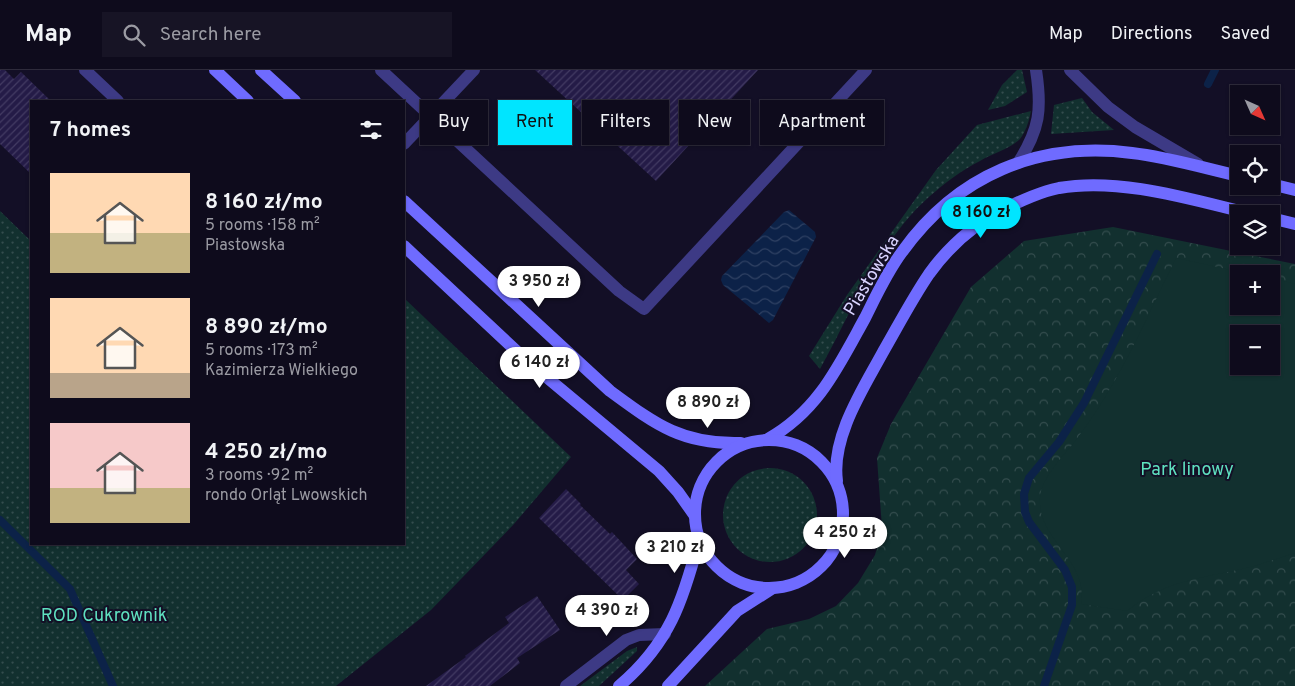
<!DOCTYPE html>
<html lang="en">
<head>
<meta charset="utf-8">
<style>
	:root { --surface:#0e0b1c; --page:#171425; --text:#f1f3f6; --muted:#9b9ba3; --line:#2e2b3b; --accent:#00e5ff }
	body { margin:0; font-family:Overpass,sans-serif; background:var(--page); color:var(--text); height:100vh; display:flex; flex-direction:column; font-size:19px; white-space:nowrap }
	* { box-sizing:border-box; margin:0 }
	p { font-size:16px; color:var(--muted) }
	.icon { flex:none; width:28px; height:28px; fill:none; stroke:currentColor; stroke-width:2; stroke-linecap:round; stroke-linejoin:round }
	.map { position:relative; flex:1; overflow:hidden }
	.side { position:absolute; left:30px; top:30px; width:375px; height:445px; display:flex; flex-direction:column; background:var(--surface); border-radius:0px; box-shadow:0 1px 4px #0004,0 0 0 1px var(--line) }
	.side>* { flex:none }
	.hud { position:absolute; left:420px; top:30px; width:475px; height:45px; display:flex; gap:10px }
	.needle { width:32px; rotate:135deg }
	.fabs { position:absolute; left:1230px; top:15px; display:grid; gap:10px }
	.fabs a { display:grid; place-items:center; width:50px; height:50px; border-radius:0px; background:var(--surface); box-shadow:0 1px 4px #0004,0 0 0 1px var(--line); font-size:25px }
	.price { position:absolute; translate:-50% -42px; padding:0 11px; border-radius:18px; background:#fff; color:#222; font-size:16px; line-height:32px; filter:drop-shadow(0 1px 2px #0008) }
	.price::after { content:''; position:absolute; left:50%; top:30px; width:15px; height:11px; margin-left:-8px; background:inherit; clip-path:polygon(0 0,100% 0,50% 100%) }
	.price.on { background:var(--accent); color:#111 }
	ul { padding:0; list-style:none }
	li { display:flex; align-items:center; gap:15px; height:125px; padding:0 20px }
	li span { display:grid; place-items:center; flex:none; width:140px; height:100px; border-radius:0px; color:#555 }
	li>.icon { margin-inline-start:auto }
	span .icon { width:60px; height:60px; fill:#fffc; stroke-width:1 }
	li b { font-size:21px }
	h2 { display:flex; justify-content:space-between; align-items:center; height:60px; padding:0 20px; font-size:21px }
	.tag { padding:0 18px; border-radius:0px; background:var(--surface); box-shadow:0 1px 4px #0004,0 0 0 1px var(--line); font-size:18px; line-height:45px }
	.tag.on { background:var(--accent); color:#111 }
	header { display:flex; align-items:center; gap:30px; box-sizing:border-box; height:70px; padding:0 25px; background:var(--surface); border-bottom:1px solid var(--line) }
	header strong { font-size:24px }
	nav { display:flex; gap:28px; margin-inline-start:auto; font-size:18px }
	.search { width:350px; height:45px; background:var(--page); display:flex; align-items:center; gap:12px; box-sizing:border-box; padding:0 18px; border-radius:0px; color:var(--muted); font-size:19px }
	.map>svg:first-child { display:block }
	.grass { fill:url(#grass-dots) }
	.forest { fill:url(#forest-crowns); fill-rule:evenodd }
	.park { fill:#12302f; fill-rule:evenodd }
	.water { fill:url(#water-waves) }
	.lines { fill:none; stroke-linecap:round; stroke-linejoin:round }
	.stream { stroke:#0c2248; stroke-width:8 }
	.building { fill:url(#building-hatch) }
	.service { stroke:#3d3a85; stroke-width:12 }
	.minor { stroke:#3d3a85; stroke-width:12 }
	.secondary { stroke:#6f6bff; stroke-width:12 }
	.labels { text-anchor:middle; stroke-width:4; stroke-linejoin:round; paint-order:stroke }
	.street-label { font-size:18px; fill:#d9d4ff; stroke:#130f26 }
	.park-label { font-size:18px; fill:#5fe0c0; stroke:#130f26 }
</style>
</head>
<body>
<header>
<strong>Map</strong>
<div class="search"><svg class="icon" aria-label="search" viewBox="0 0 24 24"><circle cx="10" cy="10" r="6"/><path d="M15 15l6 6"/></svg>Search here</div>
<nav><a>Map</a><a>Directions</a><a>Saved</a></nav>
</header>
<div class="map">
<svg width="1295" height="616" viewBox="0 0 1295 616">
	<defs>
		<pattern id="grass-dots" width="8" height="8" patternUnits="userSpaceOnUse" patternTransform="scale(1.25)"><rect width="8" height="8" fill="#12302f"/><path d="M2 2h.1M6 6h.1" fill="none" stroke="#344d4e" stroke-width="1.8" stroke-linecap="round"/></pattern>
		<pattern id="forest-crowns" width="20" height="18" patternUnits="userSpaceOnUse" patternTransform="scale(1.25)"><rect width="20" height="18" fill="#12302f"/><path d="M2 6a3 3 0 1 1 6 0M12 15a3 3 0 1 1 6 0" fill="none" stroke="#344d4e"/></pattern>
		<pattern id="water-waves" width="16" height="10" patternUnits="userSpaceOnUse" patternTransform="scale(1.25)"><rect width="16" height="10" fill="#0c2248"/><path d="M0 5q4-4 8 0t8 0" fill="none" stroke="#2f4163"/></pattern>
		<pattern id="building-hatch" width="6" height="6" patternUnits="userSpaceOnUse" patternTransform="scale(1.25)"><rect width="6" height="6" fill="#241b47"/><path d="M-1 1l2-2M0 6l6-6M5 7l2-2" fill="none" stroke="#433b63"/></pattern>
	</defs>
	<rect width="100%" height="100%" fill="#130f26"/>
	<g class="grass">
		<polygon points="1017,0 1022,0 1027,22 1005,36 988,40 1002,15"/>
		<polygon points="1082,28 1092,42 1114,60 1051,64 1054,35"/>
		<path d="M 1031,41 C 1029,51 1026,61 1020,69 C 1009,80 993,83 980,91 C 962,100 945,113 930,126 C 878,172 853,240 820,299 L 809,286 L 847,225 L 936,100 L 977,55 Z"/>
		<polygon points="0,141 31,171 31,474 404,474 404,228 571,387 514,454 431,540 336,616 0,616"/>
		<circle cx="770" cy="445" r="47"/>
		<polygon points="637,577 637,581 599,616 580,616 627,581"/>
	</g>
	<path class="forest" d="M 1113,157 L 1295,194 L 1295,616 L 705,616 L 767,559 L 809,549 L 836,536 L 858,513 L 875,485 L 882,458 L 877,388 L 891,354 L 971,217 L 1024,171 ZM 1239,204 L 1271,204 L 1271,236 L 1239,236 ZM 1239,264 L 1271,264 L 1271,296 L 1239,296 Z"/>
	<path class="park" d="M 1176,188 L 1249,204 L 1239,204 L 1239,236 L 1271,236 L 1271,208 L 1295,214 L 1295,483 C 1281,487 1268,492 1254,496 C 1205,509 1170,507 1127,541 L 1081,534 C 1089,490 1037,470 1040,428 C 1041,409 1061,388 1073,374 C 1117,318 1145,251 1176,188 ZM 1239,264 L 1271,264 L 1271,296 L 1239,296 Z"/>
	<polygon class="water" points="789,140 815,162 816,167 773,250 769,253 723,215 721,210 722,206 784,142"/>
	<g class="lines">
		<g class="stream">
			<polyline points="1208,14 1215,0"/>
			<polyline points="0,450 70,519 113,616"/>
			<polyline points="1044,616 1072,535 1072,517 1065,500 1029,452 1025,442 1024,424 1029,408 1059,372 1084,333 1157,184"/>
		</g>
	</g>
	<g class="building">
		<polygon points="0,0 5,0 14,9 21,2 51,31 31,31 31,104 0,74"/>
		<polygon points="535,0 758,0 656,111"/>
		<polygon points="566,419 581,434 580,435 610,464 612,462 637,489 626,500 639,514 623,530 539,448"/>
		<polygon points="537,526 560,560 517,588 520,593 490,616 426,616 466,587 465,586 509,553 505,547"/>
	</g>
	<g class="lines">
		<g class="service">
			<polyline points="85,0 118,31"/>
			<polyline points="381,0 619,221 644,239 866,0"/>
			<polyline points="1070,0 1108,37 1135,57 1198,94"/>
			<polyline points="404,74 474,0"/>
			<path d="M 1018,93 C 1040,59 1042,39 1036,0"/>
		</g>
		<polyline class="minor" points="566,616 626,570 639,565 665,564"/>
		<g class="secondary">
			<polyline points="215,0 248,31"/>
			<polyline points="261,0 295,31"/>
			<polyline points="1271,114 1295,120"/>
			<path d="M 404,131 L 610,321 C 655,354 682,375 741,373"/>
			<polyline points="1271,148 1295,154"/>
			<polyline points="404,176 526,290 659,401 678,422 695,446"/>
			<path d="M 768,369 C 818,341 838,297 865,248 C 876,226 887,202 902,182 C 957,105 1038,71 1132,83 C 1167,87 1204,98 1239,106"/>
			<circle cx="769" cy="444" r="74"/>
			<path d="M 837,411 C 831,367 863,319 883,282 C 898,256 912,229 929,204 C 949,176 976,153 1006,138 C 1023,130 1040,122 1059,118 C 1120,107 1193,130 1252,144"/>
			<path d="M 619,616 C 669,574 683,531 699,470"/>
			<polyline points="668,616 737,541 773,518"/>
		</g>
	</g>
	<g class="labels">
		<g class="street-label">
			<text transform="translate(871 205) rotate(-59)" y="6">Piastowska</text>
		</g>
		<g class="park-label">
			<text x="1187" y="405">Park linowy</text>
			<text x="104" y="551">ROD Cukrownik</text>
		</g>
	</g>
</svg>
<div class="fabs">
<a><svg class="needle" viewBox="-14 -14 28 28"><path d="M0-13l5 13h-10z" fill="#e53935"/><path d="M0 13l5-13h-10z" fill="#9b9ba3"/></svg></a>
<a><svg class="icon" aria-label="locate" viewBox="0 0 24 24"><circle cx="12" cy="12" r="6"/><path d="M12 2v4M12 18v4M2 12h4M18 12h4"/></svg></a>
<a><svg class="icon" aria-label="layers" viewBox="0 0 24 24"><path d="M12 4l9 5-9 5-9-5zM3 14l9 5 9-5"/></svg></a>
<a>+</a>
<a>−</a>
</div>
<b class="price on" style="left:981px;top:169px">8 160 zł</b>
<b class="price" style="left:539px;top:238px">3 950 zł</b>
<b class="price" style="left:540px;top:319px">6 140 zł</b>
<b class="price" style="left:708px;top:359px">8 890 zł</b>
<b class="price" style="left:845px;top:489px">4 250 zł</b>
<b class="price" style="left:675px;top:504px">3 210 zł</b>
<b class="price" style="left:607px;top:567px">4 390 zł</b>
<div class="hud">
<a class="tag">Buy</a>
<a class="tag on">Rent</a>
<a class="tag">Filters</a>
<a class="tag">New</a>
<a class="tag">Apartment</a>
</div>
<section class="side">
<h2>7 homes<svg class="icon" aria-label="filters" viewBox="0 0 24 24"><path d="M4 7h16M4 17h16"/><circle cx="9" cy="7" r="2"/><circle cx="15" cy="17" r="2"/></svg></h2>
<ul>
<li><span style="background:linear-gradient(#ffd9b3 60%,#c2b280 0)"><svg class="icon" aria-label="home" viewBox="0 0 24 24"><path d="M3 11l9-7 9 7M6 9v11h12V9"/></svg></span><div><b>8 160 zł/mo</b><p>5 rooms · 158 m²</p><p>Piastowska</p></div></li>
<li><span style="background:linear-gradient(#ffd9b3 75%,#b9a48a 0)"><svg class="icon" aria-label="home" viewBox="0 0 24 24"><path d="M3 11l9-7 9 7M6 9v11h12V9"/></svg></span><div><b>8 890 zł/mo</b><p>5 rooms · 173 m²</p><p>Kazimierza Wielkiego</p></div></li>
<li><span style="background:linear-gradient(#f6c9c9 65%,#c2b280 0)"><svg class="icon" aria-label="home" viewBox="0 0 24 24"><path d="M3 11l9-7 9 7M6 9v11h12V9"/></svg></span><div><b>4 250 zł/mo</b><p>3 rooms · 92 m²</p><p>rondo Orląt Lwowskich</p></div></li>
</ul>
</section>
</div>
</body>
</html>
